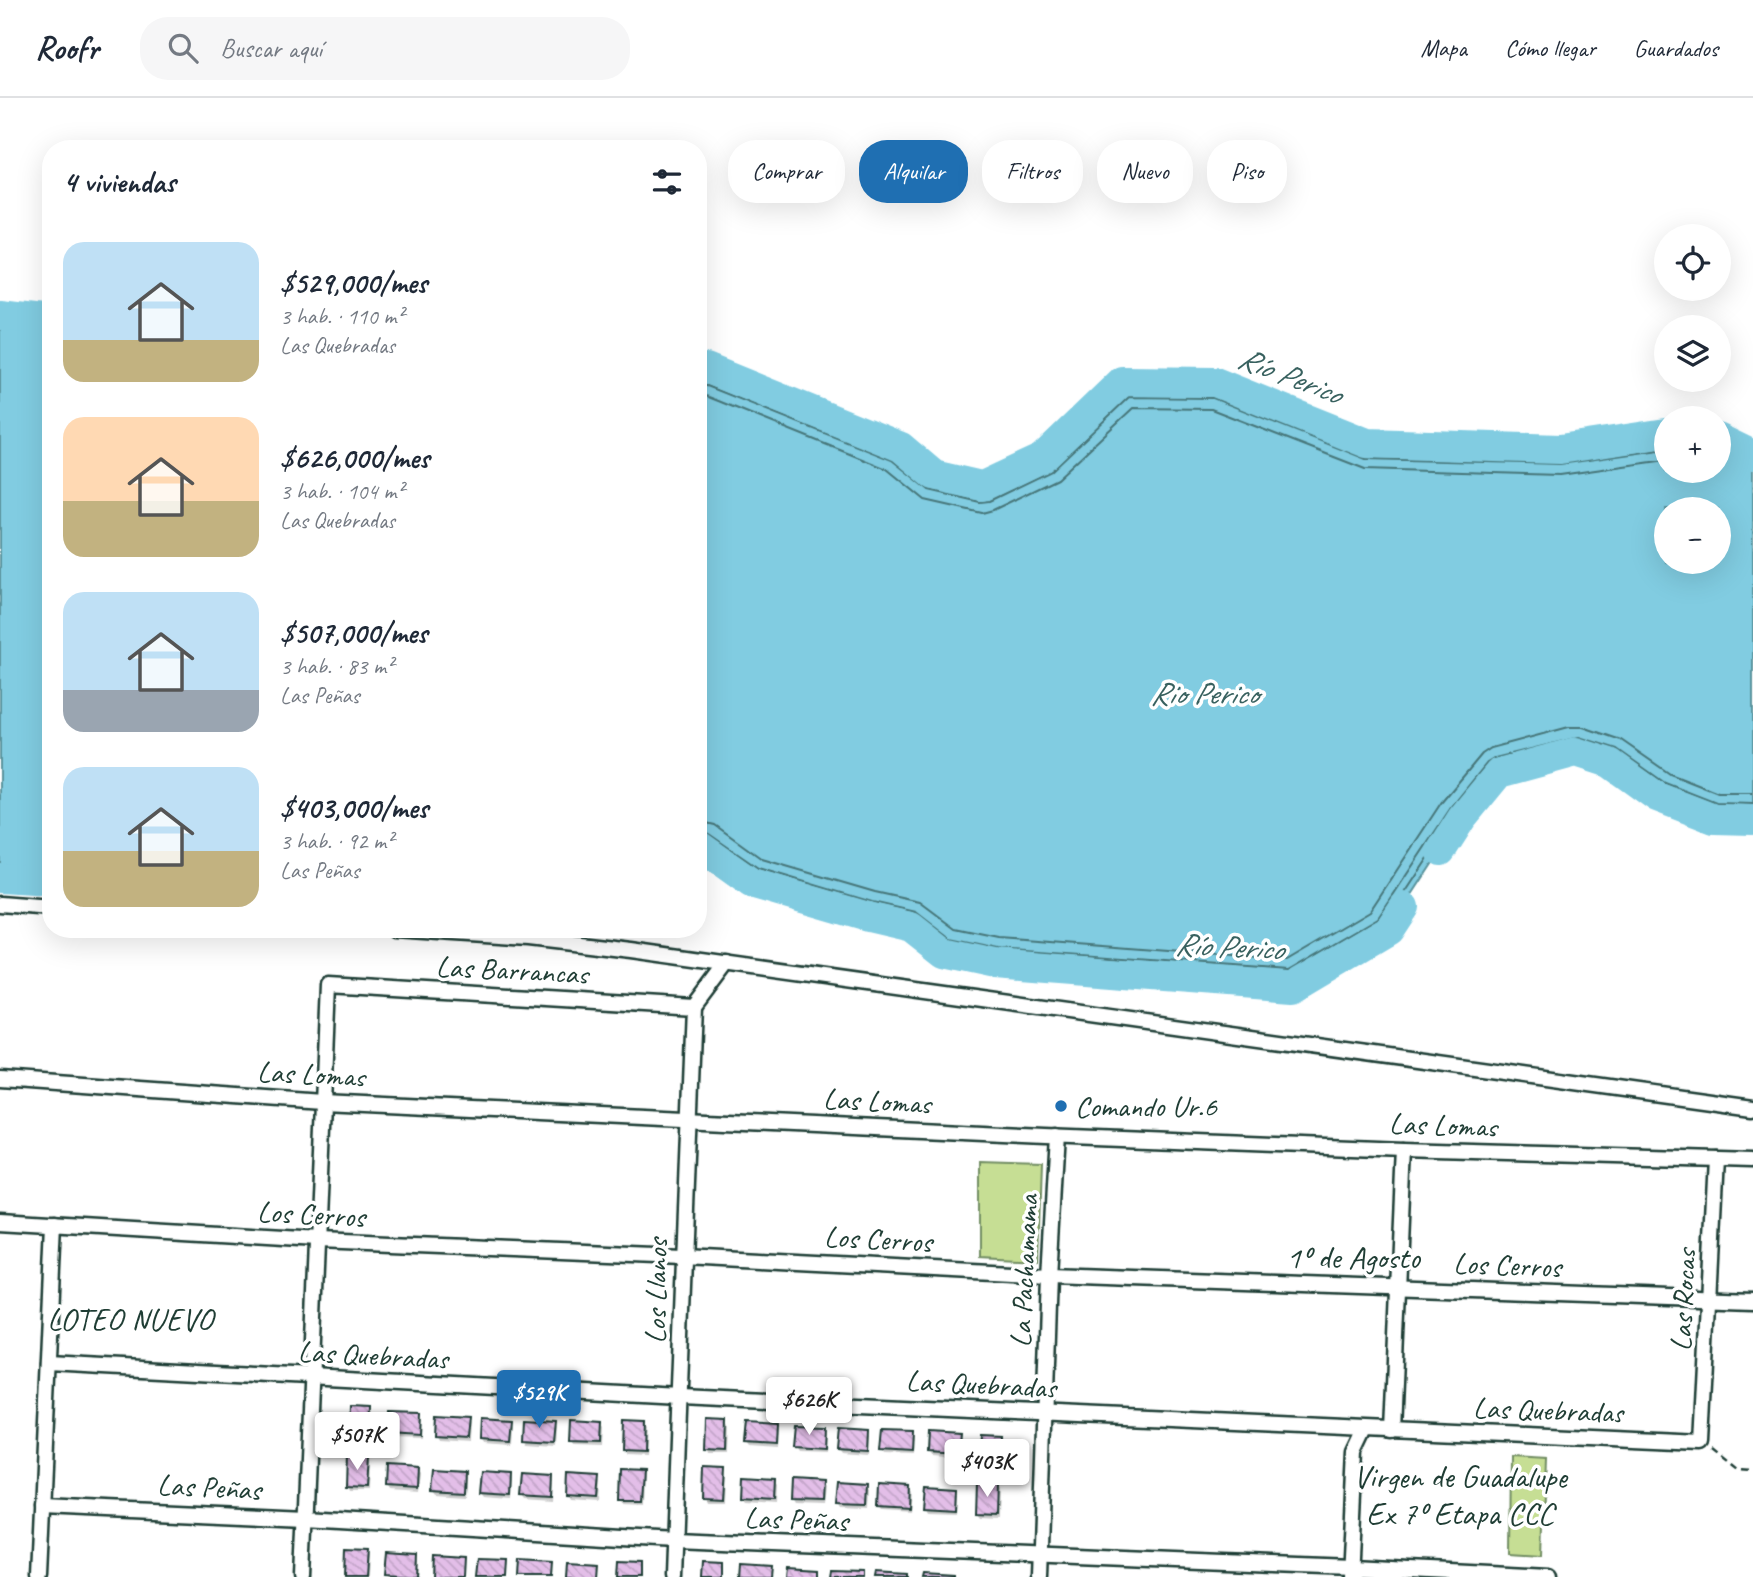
<!DOCTYPE html>
<html lang="es">
<head>
<meta charset="utf-8">
<style>
	:root { --surface:#fff; --page:#f6f6f7; --text:#1f2937; --muted:#747a83; --line:#e0e1e3; --accent:#1f6fb2 }
	body { margin:0; font-family:Caveat,sans-serif; background:var(--page); color:var(--text); height:100vh; display:flex; flex-direction:column; font-size:26px; white-space:nowrap }
	* { box-sizing:border-box; margin:0 }
	p { font-size:23px; color:var(--muted) }
	.icon { flex:none; width:38px; height:38px; fill:none; stroke:currentColor; stroke-width:2; stroke-linecap:round; stroke-linejoin:round }
	.map { position:relative; flex:1; overflow:hidden }
	.sheet { position:absolute; left:42px; top:42px; width:665px; height:798px; display:flex; flex-direction:column; background:var(--surface); border-radius:28px; box-shadow:0 7px 28px #0002 }
	.sheet>* { flex:none }
	.top-card { position:absolute; left:728px; top:42px; width:665px; height:63px; display:flex; gap:14px }
	.buttons { position:absolute; left:1654px; top:126px; display:grid; gap:14px }
	.buttons a { display:grid; place-items:center; width:77px; height:77px; border-radius:50%; background:var(--surface); box-shadow:0 7px 28px #0002; font-size:35px }
	.price { position:absolute; translate:-50% -60px; padding:0 16px; border-radius:7px; background:#fff; color:#222; font-size:23px; line-height:46px; filter:drop-shadow(0 2px 4px #0008) }
	.price::after { content:''; position:absolute; left:50%; top:42px; width:21px; height:16px; margin-left:-10px; background:inherit; clip-path:polygon(0 0,100% 0,50% 100%) }
	.price.on { background:var(--accent); color:#fff }
	ul { padding:0; list-style:none }
	li { display:flex; align-items:center; gap:21px; height:175px; padding:0 21px }
	li span { display:grid; place-items:center; flex:none; width:196px; height:140px; border-radius:21px; color:#555 }
	li>.icon { margin-inline-start:auto }
	span .icon { width:84px; height:84px; fill:#fffc; stroke-width:1 }
	li b { font-size:30px }
	h2 { display:flex; justify-content:space-between; align-items:center; height:84px; padding:0 21px; font-size:30px }
	.pill { padding:0 24px; border-radius:28px; background:var(--surface); box-shadow:0 7px 28px #0002; font-size:24px; line-height:63px }
	.pill.on { background:var(--accent); color:#fff }
	header { display:flex; align-items:center; gap:42px; box-sizing:border-box; height:98px; padding:0 35px; background:var(--surface); border-bottom:2px solid var(--line) }
	header strong { font-size:33px }
	nav { display:flex; gap:38px; margin-inline-start:auto; font-size:24px }
	.search { width:490px; height:63px; background:var(--page); display:flex; align-items:center; gap:18px; box-sizing:border-box; padding:0 24px; border-radius:28px; color:var(--muted); font-size:26px }
	.map>svg:first-child { display:block }
	.park { fill:#c6de94; stroke:#728e64; stroke-width:2 }
	.water { fill:#81cce1; stroke:#5a939c; stroke-width:2; fill-rule:evenodd }
	.shadow { fill:#0003 }
	.lines { fill:none; stroke-linecap:round; stroke-linejoin:round }
	.shore { stroke:#467679; stroke-width:2 }
	.river { stroke:#81cce1; stroke-width:30 }
	.building { fill:url(#building-back-hatch); stroke:#1f3d34; stroke-width:2 }
	.street-casing { stroke:#1f3d34; stroke-width:19 }
	.path { stroke:#1f3d34; stroke-width:2.5; stroke-dasharray:7 5; stroke-linecap:butt }
	.street { stroke:#fff; stroke-width:14 }
	.poi-dot { fill:#1f6fb2; stroke:#fff; stroke-width:2.5 }
	.labels { text-anchor:middle; stroke-width:7; stroke-linejoin:round; paint-order:stroke }
	.street-label { font-size:30px; fill:#1f3d34; stroke:#fff }
	.poi-label { font-size:30px; fill:#1f3d34; stroke:#fff; text-anchor:start }
	.water-label { font-size:32px; font-style:italic; fill:#38615f; stroke:#fff }
	.neighbourhood-label { font-size:32px; fill:#1f3d34; stroke:#fff }
</style>
</head>
<body>
<header>
<strong>Roofr</strong>
<div class="search"><svg class="icon" aria-label="search" viewBox="0 0 24 24"><circle cx="10" cy="10" r="6"/><path d="M15 15l6 6"/></svg>Buscar aquí</div>
<nav><a>Mapa</a><a>Cómo llegar</a><a>Guardados</a></nav>
</header>
<div class="map">
<svg width="1753" height="1479" viewBox="0 0 1753 1479">
	<defs>
		<pattern id="building-back-hatch" width="6" height="6" patternUnits="userSpaceOnUse" patternTransform="scale(1.75)"><rect width="6" height="6" fill="#e3bee8"/><path d="M-1 5l2 2M0 0l6 6M5-1l2 2" fill="none" stroke="#c2a4c8"/></pattern>
	</defs>
	<rect width="100%" height="100%" fill="#fff"/>
	<filter id="ink" filterUnits="userSpaceOnUse"><feTurbulence type="fractalNoise" baseFrequency=".0143" numOctaves="2"/><feDisplacementMap in="SourceGraphic" scale="14" xChannelSelector="R" yChannelSelector="G"/><feConvolveMatrix kernelMatrix="1 2 1 2 8 2 1 2 1" color-interpolation-filters="sRGB"/></filter>
	<g filter="url(#ink)">
		<g class="park">
			<polygon points="980,1064 1041,1066 1038,1161 980,1158"/>
			<polygon points="1511,1359 1546,1361 1543,1457 1510,1455"/>
		</g>
		<g class="water">
			<polygon points="0,217 51,223 51,783 0,780"/>
			<path d="M 706,270 L 901,349 L 934,377 L 982,388 L 1042,360 L 1122,283 L 1215,284 L 1367,345 L 1560,351 L 1666,335 L 1666,373 L 1718,373 L 1719,340 L 1753,357 L 1753,722 L 1714,721 L 1657,699 L 1610,665 L 1576,654 L 1499,675 L 1462,720 L 1389,832 L 1293,889 L 995,866 L 944,855 L 911,829 L 868,819 L 751,785 L 698,747 L 698,273 ZM 1666,411 L 1718,411 L 1718,464 L 1666,464 Z"/>
		</g>
		<g class="shadow">
			<polygon points="370,1311 373,1315 372,1344 353,1343 351,1339"/>
			<polygon points="420,1317 422,1321 421,1340 392,1339 390,1334"/>
			<polygon points="467,1321 469,1325 468,1344 439,1342 437,1338"/>
			<polygon points="511,1323 513,1328 512,1347 483,1345 481,1341"/>
			<polygon points="727,1323 730,1328 729,1356 710,1356 708,1351"/>
			<polygon points="555,1325 557,1329 556,1348 527,1346 525,1342"/>
			<polygon points="643,1325 646,1329 644,1358 626,1357 623,1353"/>
			<polygon points="601,1326 604,1330 603,1349 574,1348 572,1343"/>
			<polygon points="777,1328 779,1332 778,1351 750,1349 747,1345"/>
			<polygon points="824,1331 826,1335 825,1354 797,1353 794,1348"/>
			<polygon points="868,1334 870,1338 869,1357 841,1355 838,1351"/>
			<polygon points="912,1335 914,1339 913,1358 885,1357 882,1352"/>
			<polygon points="959,1337 961,1341 960,1360 931,1358 929,1354"/>
			<polygon points="1000,1340 1003,1344 1001,1373 983,1372 980,1368"/>
			<polygon points="368,1360 370,1365 369,1393 350,1393 348,1388"/>
			<polygon points="417,1371 420,1376 418,1395 390,1393 387,1388"/>
			<polygon points="725,1371 727,1376 726,1404 707,1404 705,1399"/>
			<polygon points="641,1374 643,1378 642,1407 623,1406 621,1402"/>
			<polygon points="464,1375 466,1379 465,1398 437,1396 434,1392"/>
			<polygon points="510,1377 512,1382 511,1401 483,1399 480,1395"/>
			<polygon points="552,1379 554,1384 553,1403 525,1401 522,1397"/>
			<polygon points="599,1381 601,1385 600,1404 571,1402 569,1398"/>
			<polygon points="774,1382 777,1386 776,1405 747,1403 744,1399"/>
			<polygon points="821,1385 824,1390 822,1408 794,1407 791,1402"/>
			<polygon points="867,1388 870,1392 869,1411 840,1410 837,1405"/>
			<polygon points="997,1388 1000,1392 999,1421 980,1420 977,1416"/>
			<polygon points="909,1390 912,1394 910,1413 882,1411 879,1407"/>
			<polygon points="956,1391 958,1396 957,1414 928,1413 926,1409"/>
			<polygon points="367,1452 369,1456 368,1479 347,1479"/>
			<polygon points="416,1458 418,1463 417,1479 388,1479 386,1475"/>
		</g>
		<g class="lines">
			<g class="shore">
				<polyline points="698,279 707,278 897,355 932,384 982,395 1046,365 1126,290 1214,291 1367,352 1560,358 1666,342"/>
				<polyline points="698,288 707,288 892,362 929,392 980,404 989,403 1051,373 1129,299 1213,300 1366,361 1560,366 1666,351"/>
				<polyline points="698,298 706,298 887,371 925,402 982,415 993,412 1057,381 1133,310 1211,311 1365,371 1560,377 1666,362"/>
				<polyline points="698,723 715,727 762,761 875,794 920,804 956,831 999,840 1287,862 1370,813 1441,705 1482,656 1491,650 1569,629 1583,629 1621,642 1670,676 1718,695 1753,695"/>
				<polyline points="698,733 709,736 758,770 872,804 916,814 951,841 998,851 1289,872 1378,820 1450,711 1487,665 1495,660 1579,639 1617,651 1665,685 1716,705 1753,706"/>
				<polyline points="698,742 705,744 754,778 870,812 913,822 948,849 997,859 1290,881 1384,827 1457,716 1497,669 1577,647 1613,659 1661,693 1715,714 1753,715"/>
			</g>
			<g class="river">
				<polyline points="0,217 51,223"/>
				<polyline points="698,273 706,270 901,349 934,377 982,388 1042,360 1122,283 1215,284 1367,345 1560,351 1666,335"/>
				<polyline points="1718,340 1753,357"/>
				<polyline points="698,747 751,785 868,819 911,829 944,855 995,866 1293,889 1389,832 1404,809"/>
				<polyline points="1441,753 1462,720 1499,675 1576,654 1610,665 1657,699 1714,721 1753,722"/>
				<polyline points="0,780 51,783"/>
			</g>
		</g>
		<g class="building">
			<polygon points="350,1308 371,1309 370,1340 349,1340"/>
			<polygon points="389,1314 421,1315 420,1337 388,1335"/>
			<polygon points="436,1317 468,1319 466,1340 435,1338"/>
			<polygon points="480,1320 512,1322 510,1343 479,1341"/>
			<polygon points="524,1321 556,1323 554,1344 523,1342"/>
			<polygon points="707,1321 728,1322 727,1353 706,1352"/>
			<polygon points="571,1322 602,1324 601,1345 570,1344"/>
			<polygon points="623,1322 644,1323 643,1354 622,1353"/>
			<polygon points="747,1324 778,1326 777,1347 745,1345"/>
			<polygon points="794,1328 825,1329 824,1351 792,1349"/>
			<polygon points="838,1330 869,1332 868,1353 836,1351"/>
			<polygon points="882,1332 913,1333 912,1355 880,1353"/>
			<polygon points="928,1333 960,1335 958,1356 927,1354"/>
			<polygon points="980,1337 1001,1338 1000,1369 978,1368"/>
			<polygon points="347,1357 369,1359 367,1390 346,1389"/>
			<polygon points="387,1368 418,1370 417,1391 386,1389"/>
			<polygon points="704,1369 726,1370 724,1401 703,1400"/>
			<polygon points="434,1371 465,1373 464,1394 432,1392"/>
			<polygon points="620,1371 642,1372 640,1403 619,1403"/>
			<polygon points="480,1374 511,1376 510,1397 478,1395"/>
			<polygon points="522,1376 553,1378 552,1399 520,1397"/>
			<polygon points="568,1377 600,1379 598,1400 567,1398"/>
			<polygon points="744,1378 775,1380 774,1401 743,1399"/>
			<polygon points="791,1382 822,1384 821,1404 790,1403"/>
			<polygon points="837,1384 868,1386 867,1407 835,1406"/>
			<polygon points="977,1385 998,1386 997,1417 976,1416"/>
			<polygon points="879,1386 910,1388 909,1410 878,1408"/>
			<polygon points="926,1388 957,1390 956,1411 924,1409"/>
			<polygon points="346,1449 368,1450 366,1479 345,1479"/>
			<polygon points="386,1455 417,1457 416,1478 384,1476"/>
			<polygon points="432,1458 464,1460 463,1479 431,1479"/>
			<polygon points="477,1461 508,1462 507,1479 475,1479"/>
			<polygon points="520,1462 552,1464 551,1479 519,1479"/>
			<polygon points="567,1463 599,1465 598,1479 566,1479"/>
			<polygon points="619,1463 640,1464 640,1479 618,1479"/>
			<polygon points="703,1463 724,1464 724,1479 702,1479"/>
			<polygon points="741,1466 772,1468 771,1479 740,1479"/>
			<polygon points="788,1470 819,1472 819,1479 787,1479"/>
			<polygon points="832,1473 863,1474 863,1479 831,1479"/>
			<polygon points="876,1474 907,1476 907,1479 875,1479"/>
			<polygon points="923,1475 954,1477 954,1479 922,1479"/>
		</g>
		<g class="lines">
			<g class="street-casing">
				<g id="street">
					<polyline points="0,806 51,810"/>
					<polyline points="394,831 528,840 631,852 1753,1009"/>
					<polyline points="694,909 727,865"/>
					<polyline points="0,981 322,1004 1046,1038 1404,1052 1753,1062"/>
					<polyline points="0,1124 317,1143 682,1158 1049,1177 1753,1202"/>
					<polyline points="49,1265 680,1299 1702,1345 1716,1061"/>
					<polyline points="1392,1332 1404,1052"/>
					<polyline points="42,1408 306,1420 673,1442 1351,1469 1548,1479"/>
					<polyline points="39,1479 55,1127"/>
					<polyline points="303,1479 328,887 694,909"/>
					<path d="M 672,1479 C 679,1289 685,1099 694,909"/>
					<polyline points="1039,1479 1049,1177 1057,1038"/>
					<polyline points="1350,1479 1356,1354 1367,1331"/>
				</g>
			</g>
			<polyline class="path" points="1714,1353 1739,1373 1753,1374"/>
			<use href="#street" class="street"/>
		</g>
	</g>
	<circle class="poi-dot" cx="1061" cy="1008" r="7"/>
	<g class="labels">
		<g class="street-label">
			<text transform="translate(512 872) rotate(3)" y="10">Las Barrancas</text>
			<text transform="translate(311 976) rotate(3)" y="10">Las Lomas</text>
			<text transform="translate(877 1003) rotate(3)" y="10">Las Lomas</text>
			<text transform="translate(1443 1027) rotate(2)" y="10">Las Lomas</text>
			<text transform="translate(311 1116) rotate(3)" y="10">Los Cerros</text>
			<text transform="translate(878 1141) rotate(3)" y="10">Los Cerros</text>
			<text transform="translate(1507 1167) rotate(2)" y="10">Los Cerros</text>
			<text transform="translate(1024 1173) rotate(-87)" y="10">La Pachamama</text>
			<text transform="translate(656 1193) rotate(-89)" y="10">Los Llanos</text>
			<text transform="translate(1683 1202) rotate(-87)" y="10">Las Rocas</text>
			<text transform="translate(373 1257) rotate(3)" y="10">Las Quebradas</text>
			<text transform="translate(981 1286) rotate(3)" y="10">Las Quebradas</text>
			<text transform="translate(1548 1312) rotate(2)" y="10">Las Quebradas</text>
			<text transform="translate(209 1389) rotate(3)" y="10">Las Peñas</text>
			<text transform="translate(796 1421) rotate(2)" y="10">Las Peñas</text>
		</g>
		<g class="poi-label">
			<text x="1075" y="1018">Comando Ur.6</text>
		</g>
		<g class="water-label">
			<text transform="translate(1290 277) rotate(21)" y="11">Río Perico</text>
			<text x="1204" y="606">Rio Perico</text>
			<text transform="translate(1229 848) rotate(3)" y="11">Río Perico</text>
		</g>
		<g class="neighbourhood-label">
			<text x="1353" y="1170">1º de Agosto</text>
			<text x="130" y="1232">LOTEO NUEVO</text>
			<text x="1460" y="1389">Virgen de Guadalupe<tspan x="1460" dy="37">Ex 7º Etapa CCC</tspan></text>
		</g>
	</g>
</svg>
<div class="buttons">
<a><svg class="icon" aria-label="locate" viewBox="0 0 24 24"><circle cx="12" cy="12" r="6"/><path d="M12 2v4M12 18v4M2 12h4M18 12h4"/></svg></a>
<a><svg class="icon" aria-label="layers" viewBox="0 0 24 24"><path d="M12 4l9 5-9 5-9-5zM3 14l9 5 9-5"/></svg></a>
<a>+</a>
<a>−</a>
</div>
<b class="price on" style="left:539px;top:1332px">$529K</b>
<b class="price" style="left:809px;top:1339px">$626K</b>
<b class="price" style="left:357px;top:1374px">$507K</b>
<b class="price" style="left:987px;top:1401px">$403K</b>
<div class="top-card">
<a class="pill">Comprar</a>
<a class="pill on">Alquilar</a>
<a class="pill">Filtros</a>
<a class="pill">Nuevo</a>
<a class="pill">Piso</a>
</div>
<section class="sheet">
<h2>4 viviendas<svg class="icon" aria-label="filters" viewBox="0 0 24 24"><path d="M4 7h16M4 17h16"/><circle cx="9" cy="7" r="2"/><circle cx="15" cy="17" r="2"/></svg></h2>
<ul>
<li><span style="background:linear-gradient(#bfe0f5 70%,#c2b280 0)"><svg class="icon" aria-label="home" viewBox="0 0 24 24"><path d="M3 11l9-7 9 7M6 9v11h12V9"/></svg></span><div><b>$529,000/mes</b><p>3 hab. · 110 m²</p><p>Las Quebradas</p></div></li>
<li><span style="background:linear-gradient(#ffd9b3 60%,#c2b280 0)"><svg class="icon" aria-label="home" viewBox="0 0 24 24"><path d="M3 11l9-7 9 7M6 9v11h12V9"/></svg></span><div><b>$626,000/mes</b><p>3 hab. · 104 m²</p><p>Las Quebradas</p></div></li>
<li><span style="background:linear-gradient(#bfe0f5 70%,#9aa5b1 0)"><svg class="icon" aria-label="home" viewBox="0 0 24 24"><path d="M3 11l9-7 9 7M6 9v11h12V9"/></svg></span><div><b>$507,000/mes</b><p>3 hab. · 83 m²</p><p>Las Peñas</p></div></li>
<li><span style="background:linear-gradient(#bfe0f5 60%,#c2b280 0)"><svg class="icon" aria-label="home" viewBox="0 0 24 24"><path d="M3 11l9-7 9 7M6 9v11h12V9"/></svg></span><div><b>$403,000/mes</b><p>3 hab. · 92 m²</p><p>Las Peñas</p></div></li>
</ul>
</section>
</div>
</body>
</html>
